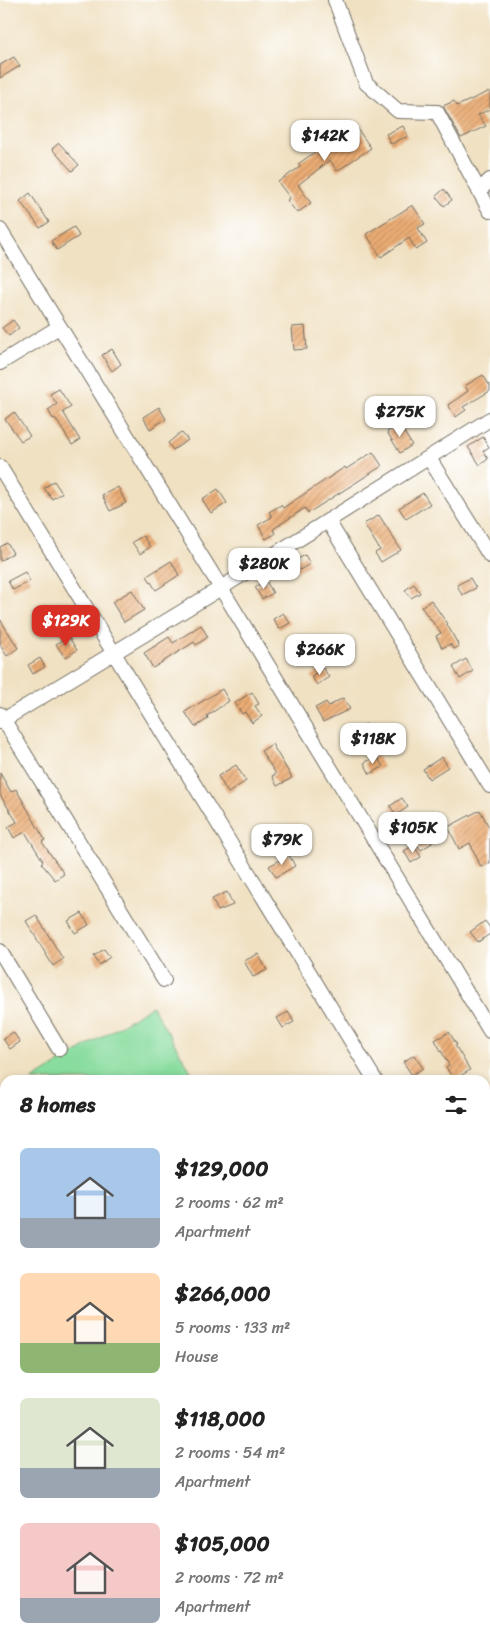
<!DOCTYPE html>
<html lang="en">
<head>
<meta charset="utf-8">
<style>
	:root { --surface:#fff; --page:#f2f2f2; --text:#222; --muted:#767676; --accent:#d93025 }
	body { margin:0; font-family:Sriracha,sans-serif; background:var(--page); color:var(--text); height:100vh; display:flex; flex-direction:column; font-size:19px; white-space:nowrap }
	* { box-sizing:border-box; margin:0 }
	p { font-size:16px; color:var(--muted) }
	.icon { flex:none; width:28px; height:28px; fill:none; stroke:currentColor; stroke-width:2; stroke-linecap:round; stroke-linejoin:round }
	.map { position:relative; flex:1; overflow:hidden }
	.drawer { position:absolute; left:0px; top:1075px; width:490px; height:570px; display:flex; flex-direction:column; background:var(--surface); border-radius:15px 15px 0 0; box-shadow:0 2px 8px #0003 }
	.drawer>* { flex:none }
	.price { position:absolute; translate:-50% -42px; padding:0 11px; border-radius:10px; background:#fff; color:#222; font-size:16px; line-height:32px; filter:drop-shadow(0 1px 2px #0008) }
	.price::after { content:''; position:absolute; left:50%; top:30px; width:15px; height:11px; margin-left:-8px; background:inherit; clip-path:polygon(0 0,100% 0,50% 100%) }
	.price.on { background:var(--accent); color:#fff }
	ul { padding:0; list-style:none }
	li { display:flex; align-items:center; gap:15px; height:125px; padding:0 20px }
	li span { display:grid; place-items:center; flex:none; width:140px; height:100px; border-radius:8px; color:#555 }
	li>.icon { margin-inline-start:auto }
	span .icon { width:60px; height:60px; fill:#fffc; stroke-width:1 }
	li b { font-size:21px }
	h2 { display:flex; justify-content:space-between; align-items:center; height:60px; padding:0 20px; font-size:21px }
	.map>svg:first-child { display:block }
	.pitch { fill:#88dc9e; stroke:#5a8464 }
	.building { fill:url(#building-hatch) }
	.lines { fill:none; stroke-linecap:round; stroke-linejoin:round }
	.minor-casing { stroke:#706b60; stroke-width:16 }
	.secondary-casing { stroke:#706b60; stroke-width:22 }
	.minor { stroke:#fff; stroke-width:14 }
	.secondary { stroke:#fae7c3; stroke-width:20 }
</style>
</head>
<body>
<div class="map">
<svg width="490" height="1645" viewBox="0 0 490 1645">
	<defs>
		<pattern id="building-hatch" width="6" height="6" patternUnits="userSpaceOnUse" patternTransform="scale(1.25)"><rect width="6" height="6" fill="#ecad75"/><path d="M-1 1l2-2M0 6l6-6M5 7l2-2" fill="none" stroke="#bf8d60"/></pattern>
	</defs>
	<rect width="100%" height="100%" fill="#fff"/>
	<filter id="ink" filterUnits="userSpaceOnUse"><feTurbulence type="fractalNoise" baseFrequency=".02" numOctaves="2"/><feDisplacementMap in="SourceGraphic" scale="10" xChannelSelector="R" yChannelSelector="G"/><feConvolveMatrix kernelMatrix="1 2 1 2 8 2 1 2 1" color-interpolation-filters="sRGB"/></filter>
	<filter id="wash" filterUnits="userSpaceOnUse"><feTurbulence type="fractalNoise" baseFrequency=".0096" numOctaves="4" result="noise"/><feDisplacementMap in="SourceGraphic" scale="20" xChannelSelector="R" yChannelSelector="G"/><feGaussianBlur stdDeviation="1.12" result="paint"/><feColorMatrix in="noise" values="0 0 0 0 0 0 0 0 0 0 0 0 0 0 0 0 0 1.4 0 .05"/><feComposite in="paint" operator="in"/></filter>
	<g filter="url(#wash)">
		<rect width="100%" height="100%" fill="#f0e1c2"/>
		<g class="pitch">
			<polygon points="152,1006 196,1080 32,1080"/>
			<polygon points="5,1097 5,1385 0,1376 0,1100"/>
		</g>
		<g id="blocks">
			<g class="building">
				<polygon points="14,57 20,66 0,78 0,65"/>
				<polygon points="490,91 490,109 478,115 486,126 461,138 443,106 454,101 457,106"/>
				<polygon points="354,124 371,148 337,171 330,160 298,185 311,203 297,213 287,200 290,198 278,182 300,167 298,164 333,139 330,135 343,126 346,130"/>
				<polygon points="403,126 408,136 391,144 386,134"/>
				<polygon points="59,143 79,165 72,171 52,149"/>
				<polygon points="444,189 452,200 444,206 436,196"/>
				<polygon points="30,193 49,222 40,228 20,201"/>
				<polygon points="411,206 413,206 425,224 418,228 427,243 416,250 409,238 381,257 366,234"/>
				<polygon points="74,227 79,236 57,250 51,241"/>
				<polygon points="13,320 19,328 9,336 2,328"/>
				<polygon points="305,326 307,349 294,350 292,327"/>
				<polygon points="112,349 121,364 112,371 102,355"/>
				<polygon points="483,375 490,386 490,391 463,407 466,410 456,417 448,405 468,391 465,386"/>
				<polygon points="59,389 71,407 63,412 80,440 72,445 55,418 53,419 48,410 57,404 50,394"/>
				<polygon points="159,407 166,419 150,429 143,417"/>
				<polygon points="14,412 30,436 21,441 5,419"/>
				<polygon points="399,424 412,445 400,453 387,432"/>
				<polygon points="181,432 188,440 173,450 168,443"/>
				<polygon points="483,437 489,447 483,451 488,459 480,465 468,447"/>
				<polygon points="373,452 382,466 308,513 305,508 273,529 275,534 266,539 258,525 272,517 269,512 281,505 283,508 345,467 346,469"/>
				<polygon points="54,481 62,493 52,499 44,488"/>
				<polygon points="118,487 126,503 110,511 102,495"/>
				<polygon points="218,489 227,503 211,513 202,499"/>
				<polygon points="423,493 430,504 406,519 399,508"/>
				<polygon points="379,515 401,550 381,562 375,553 380,550 364,524"/>
				<polygon points="143,536 150,547 140,554 132,542"/>
				<polygon points="7,543 13,553 0,561 0,547"/>
				<polygon points="305,555 310,564 298,571 293,562"/>
				<polygon points="171,561 179,575 156,590 147,576"/>
				<polygon points="25,572 30,581 13,590 8,581"/>
				<polygon points="470,578 476,588 462,595 457,585"/>
				<polygon points="266,581 273,593 262,599 255,587"/>
				<polygon points="414,584 420,593 411,598 405,590"/>
				<polygon points="132,590 144,610 124,622 112,602"/>
				<polygon points="431,600 444,619 459,646 454,649 450,644 442,648 436,636 441,633 421,607"/>
				<polygon points="283,613 290,623 279,629 273,619"/>
				<polygon points="0,619 18,648 7,656 0,645"/>
				<polygon points="201,625 208,637 196,645 194,642 153,668 144,653 169,637 173,643"/>
				<polygon points="68,636 77,650 65,658 56,644"/>
				<polygon points="40,658 45,667 33,674 28,665"/>
				<polygon points="466,659 473,671 460,679 453,667"/>
				<polygon points="323,668 329,677 317,685 311,676"/>
				<polygon points="222,689 229,701 207,716 208,719 195,727 185,712"/>
				<polygon points="252,692 259,704 255,706 262,716 252,723 245,712 242,714 235,703"/>
				<polygon points="343,698 350,709 323,722 315,708 326,702 329,706"/>
				<polygon points="366,724 371,734 358,741 353,731"/>
				<polygon points="272,744 292,778 277,786 272,776 276,774 261,751"/>
				<polygon points="377,756 383,767 370,774 364,763"/>
				<polygon points="442,757 448,767 429,779 423,769"/>
				<polygon points="236,765 246,781 228,793 218,776"/>
				<polygon points="0,773 11,792 16,789 45,840 42,842 64,874 55,880 41,863 43,861 25,832 14,838 8,827 17,822 0,795"/>
				<polygon points="402,798 408,807 396,815 390,806"/>
				<polygon points="480,810 490,829 490,863 481,867 470,843 459,849 448,827"/>
				<polygon points="426,835 432,843 421,850 415,842"/>
				<polygon points="414,845 421,857 411,863 404,851"/>
				<polygon points="289,855 295,866 276,877 269,866"/>
				<polygon points="227,892 233,905 218,911 212,899"/>
				<polygon points="82,913 89,925 75,933 68,921"/>
				<polygon points="36,915 63,959 53,966 26,921"/>
				<polygon points="485,921 490,928 490,934 478,942 470,932"/>
				<polygon points="104,949 110,957 99,965 94,956"/>
				<polygon points="258,954 267,970 253,977 244,961"/>
				<polygon points="288,1012 294,1022 283,1028 277,1018"/>
				<polygon points="13,1032 20,1042 10,1049 3,1039"/>
				<polygon points="449,1032 457,1045 455,1045 470,1070 454,1080 446,1067 449,1065 435,1040"/>
				<polygon points="414,1055 423,1068 412,1075 403,1062"/>
			</g>
		</g>
	</g>
	<g filter="url(#ink)">
		<use href="#blocks" fill-opacity="0" stroke="#706b60" stroke-width="1"/>
		<g class="lines">
			<g class="minor-casing">
				<g id="minor">
					<polyline points="335,0 366,83 398,111 437,112 490,211"/>
					<polyline points="479,191 490,180"/>
					<polyline points="0,230 221,588 490,1031"/>
					<polyline points="0,363 59,327"/>
					<polyline points="429,458 490,556"/>
					<polyline points="0,467 375,1080"/>
					<polyline points="328,521 490,786"/>
					<polyline points="0,714 164,980"/>
					<polyline points="0,722 221,588 490,419"/>
					<polyline points="0,951 59,1049"/>
					<polyline points="485,1260 490,1268"/>
					<polyline points="485,1496 490,1504"/>
					<polyline points="423,1640 426,1645"/>
					<polyline points="64,1645 72,1640"/>
					<polyline points="250,1645 257,1640"/>
				</g>
			</g>
			<g class="secondary-casing">
				<g id="secondary">
					<polyline points="0,1424 5,1432"/>
					<polyline points="132,1640 135,1645"/>
				</g>
			</g>
			<use href="#minor" class="minor"/>
			<use href="#secondary" class="secondary"/>
		</g>
	</g>
</svg>
<b class="price" style="left:325px;top:162px">$142K</b>
<b class="price" style="left:400px;top:438px">$275K</b>
<b class="price" style="left:264px;top:590px">$280K</b>
<b class="price on" style="left:66px;top:647px">$129K</b>
<b class="price" style="left:320px;top:676px">$266K</b>
<b class="price" style="left:373px;top:765px">$118K</b>
<b class="price" style="left:413px;top:854px">$105K</b>
<b class="price" style="left:282px;top:866px">$79K</b>
<section class="drawer">
<h2>8 homes<svg class="icon" aria-label="filters" viewBox="0 0 24 24"><path d="M4 7h16M4 17h16"/><circle cx="9" cy="7" r="2"/><circle cx="15" cy="17" r="2"/></svg></h2>
<ul>
<li><span style="background:linear-gradient(#a9c7e8 70%,#9aa5b1 0)"><svg class="icon" aria-label="home" viewBox="0 0 24 24"><path d="M3 11l9-7 9 7M6 9v11h12V9"/></svg></span><div><b>$129,000</b><p>2 rooms · 62 m²</p><p>Apartment</p></div></li>
<li><span style="background:linear-gradient(#ffd9b3 70%,#8fb573 0)"><svg class="icon" aria-label="home" viewBox="0 0 24 24"><path d="M3 11l9-7 9 7M6 9v11h12V9"/></svg></span><div><b>$266,000</b><p>5 rooms · 133 m²</p><p>House</p></div></li>
<li><span style="background:linear-gradient(#dfe7d0 70%,#9aa5b1 0)"><svg class="icon" aria-label="home" viewBox="0 0 24 24"><path d="M3 11l9-7 9 7M6 9v11h12V9"/></svg></span><div><b>$118,000</b><p>2 rooms · 54 m²</p><p>Apartment</p></div></li>
<li><span style="background:linear-gradient(#f6c9c9 75%,#9aa5b1 0)"><svg class="icon" aria-label="home" viewBox="0 0 24 24"><path d="M3 11l9-7 9 7M6 9v11h12V9"/></svg></span><div><b>$105,000</b><p>2 rooms · 72 m²</p><p>Apartment</p></div></li>
</ul>
</section>
</div>
</body>
</html>
